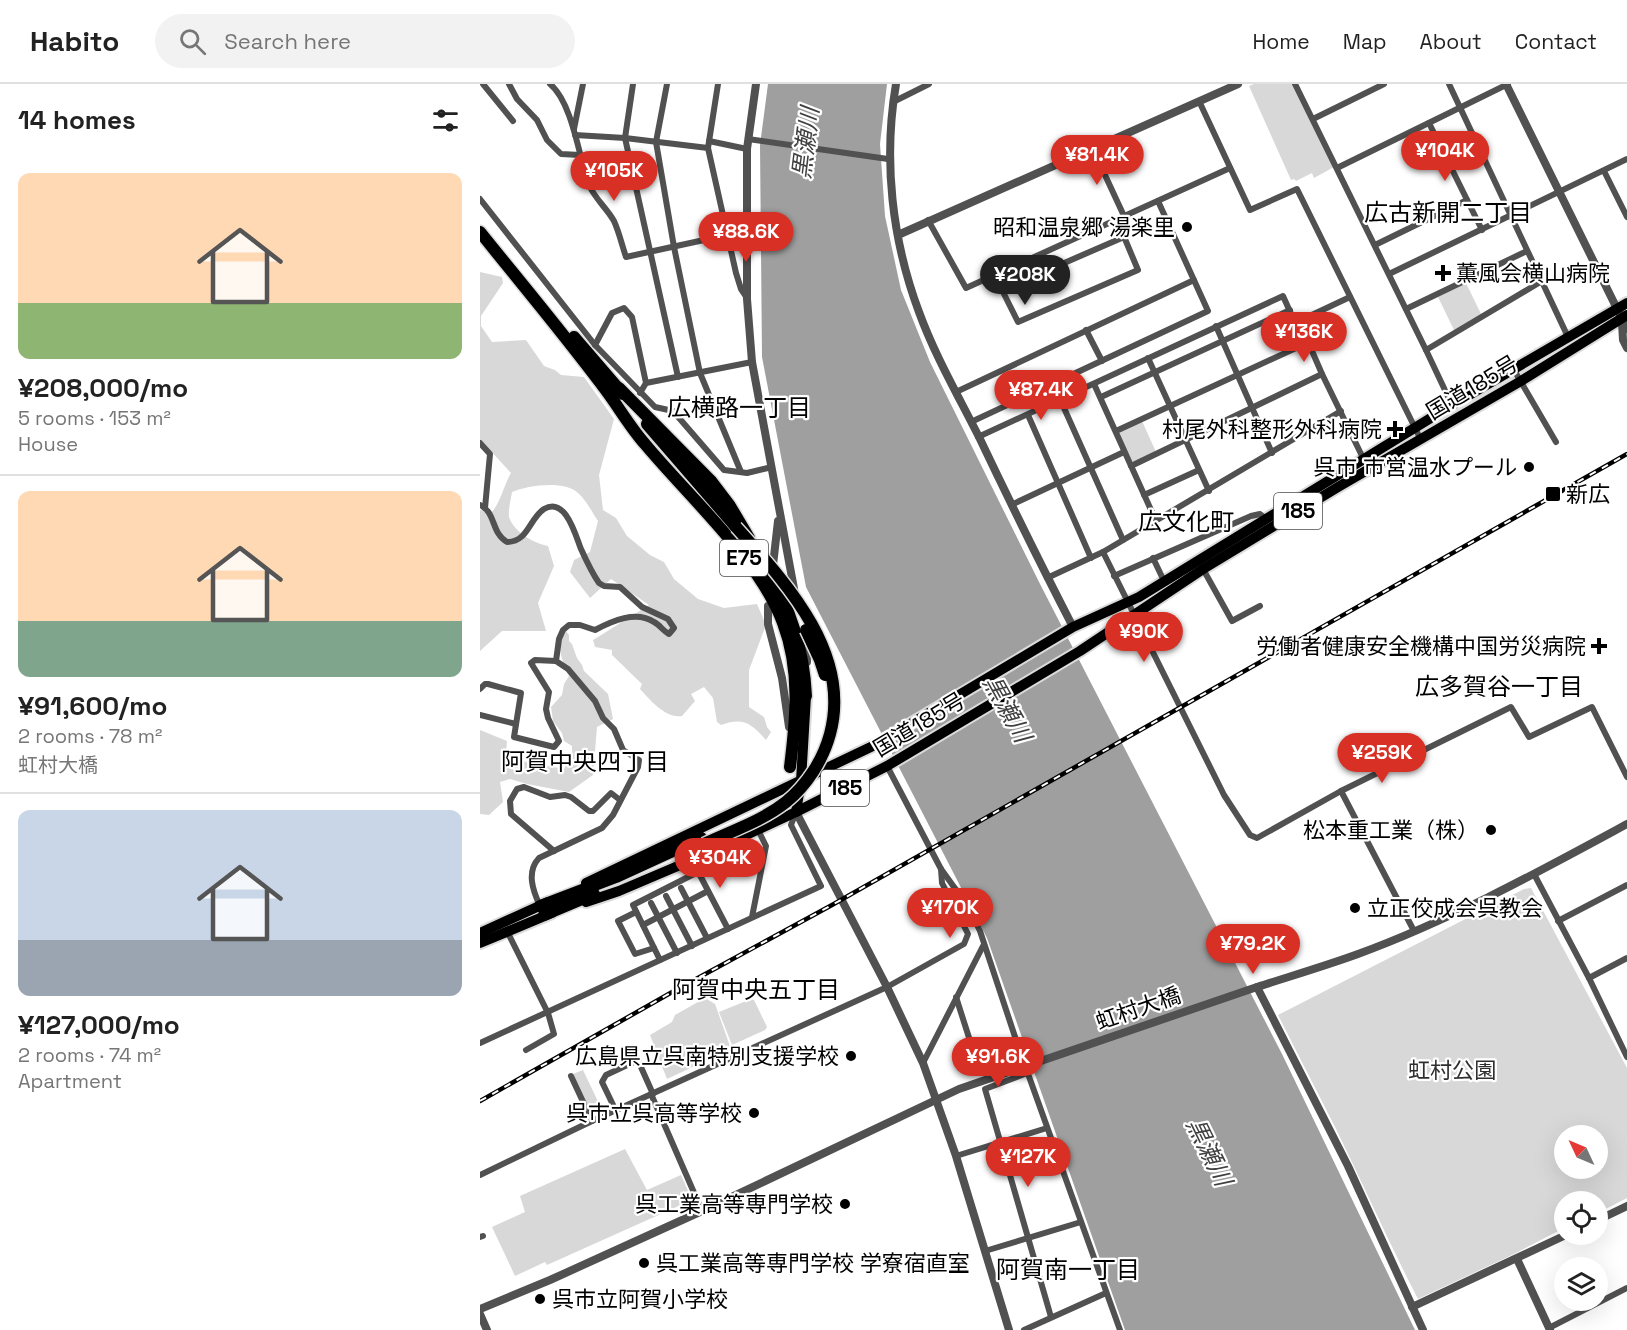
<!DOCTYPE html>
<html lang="en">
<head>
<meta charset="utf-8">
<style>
	:root { --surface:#fff; --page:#f2f2f2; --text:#222; --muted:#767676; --line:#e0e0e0; --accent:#d93025 }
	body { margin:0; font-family:"Space Grotesk","Noto Sans JP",sans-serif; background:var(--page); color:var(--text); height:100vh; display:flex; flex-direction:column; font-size:22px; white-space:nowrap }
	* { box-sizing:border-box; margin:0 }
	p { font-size:20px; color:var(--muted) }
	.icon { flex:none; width:33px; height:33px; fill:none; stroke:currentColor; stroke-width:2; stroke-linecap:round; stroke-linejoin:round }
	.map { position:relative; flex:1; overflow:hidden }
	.drawer { display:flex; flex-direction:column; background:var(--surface); width:480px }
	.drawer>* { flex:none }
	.needle { width:39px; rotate:314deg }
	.tools { position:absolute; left:1074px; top:1041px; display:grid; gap:12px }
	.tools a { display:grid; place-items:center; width:54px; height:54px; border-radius:50%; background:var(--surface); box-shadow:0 6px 24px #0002; font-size:30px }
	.price { position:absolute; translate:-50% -51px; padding:0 14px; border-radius:21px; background:var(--accent); color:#fff; font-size:20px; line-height:39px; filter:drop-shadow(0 2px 3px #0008) }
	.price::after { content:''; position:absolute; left:50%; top:36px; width:18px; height:14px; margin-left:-9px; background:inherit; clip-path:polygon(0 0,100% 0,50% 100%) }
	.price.on { background:#222; color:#fff }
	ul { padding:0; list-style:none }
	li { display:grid; align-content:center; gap:12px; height:318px; padding:0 18px }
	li+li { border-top:2px solid var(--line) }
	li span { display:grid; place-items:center; height:186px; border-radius:12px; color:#555 }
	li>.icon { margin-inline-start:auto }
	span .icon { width:108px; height:108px; fill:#fffc; stroke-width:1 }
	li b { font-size:26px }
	h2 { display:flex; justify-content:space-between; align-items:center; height:72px; padding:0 18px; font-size:26px }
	header { display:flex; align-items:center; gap:36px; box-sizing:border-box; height:84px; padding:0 30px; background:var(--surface); border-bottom:2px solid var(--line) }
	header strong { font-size:28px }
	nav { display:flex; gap:33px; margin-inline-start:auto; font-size:21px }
	.search { width:420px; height:54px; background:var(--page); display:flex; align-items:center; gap:15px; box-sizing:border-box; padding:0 21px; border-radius:33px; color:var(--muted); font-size:22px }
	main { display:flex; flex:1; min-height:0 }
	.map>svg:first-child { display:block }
	.green { fill:#d8d8d8; fill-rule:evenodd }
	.water { fill:#9f9f9f }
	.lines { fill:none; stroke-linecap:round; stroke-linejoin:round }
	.trunk-casing { stroke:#dbdbdb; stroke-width:14 }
	.motorway-casing { stroke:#dbdbdb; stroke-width:15 }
	.minor { stroke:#515151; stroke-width:6 }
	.tertiary { stroke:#515151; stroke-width:8 }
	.trunk { stroke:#000; stroke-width:10 }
	.motorway { stroke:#000; stroke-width:12 }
	.rail-casing { stroke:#000; stroke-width:4.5 }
	.rail { stroke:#fff; stroke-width:2; stroke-dasharray:7; stroke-linecap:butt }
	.motorway-bridge-casing { stroke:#dbdbdb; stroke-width:15; stroke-linecap:butt }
	.motorway-bridge { stroke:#000; stroke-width:12 }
	.poi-dot { fill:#000; stroke:#fff; stroke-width:2 }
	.labels { text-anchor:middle; stroke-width:4.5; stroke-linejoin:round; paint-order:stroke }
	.shield { fill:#fff; stroke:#4c4c4c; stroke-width:1.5 }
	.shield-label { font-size:21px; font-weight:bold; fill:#000 }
	.poi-label { font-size:22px; fill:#000; stroke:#fff; text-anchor:end }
	.street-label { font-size:22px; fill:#000; stroke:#fff }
	.park-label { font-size:22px; fill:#2f2f2f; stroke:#fff }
	.water-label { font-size:24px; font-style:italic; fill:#404040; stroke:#fff }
	.neighbourhood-label { font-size:24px; fill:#000; stroke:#fff }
</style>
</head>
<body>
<header>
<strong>Habito</strong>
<div class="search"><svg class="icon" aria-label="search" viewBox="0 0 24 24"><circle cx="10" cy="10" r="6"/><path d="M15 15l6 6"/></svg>Search here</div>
<nav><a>Home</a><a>Map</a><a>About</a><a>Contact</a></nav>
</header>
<main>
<section class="drawer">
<h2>14 homes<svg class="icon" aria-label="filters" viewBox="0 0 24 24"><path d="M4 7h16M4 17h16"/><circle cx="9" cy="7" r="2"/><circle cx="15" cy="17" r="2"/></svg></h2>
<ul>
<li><span style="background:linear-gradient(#ffd9b3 70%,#8fb573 0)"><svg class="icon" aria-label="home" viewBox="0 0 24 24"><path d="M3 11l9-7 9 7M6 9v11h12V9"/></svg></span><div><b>¥208,000/mo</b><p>5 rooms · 153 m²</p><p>House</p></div></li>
<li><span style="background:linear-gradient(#ffd9b3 70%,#7fa58c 0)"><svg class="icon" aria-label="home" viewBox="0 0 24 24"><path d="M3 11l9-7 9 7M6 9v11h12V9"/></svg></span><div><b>¥91,600/mo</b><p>2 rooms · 78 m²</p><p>虹村大橋</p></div></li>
<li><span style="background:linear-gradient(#c9d6e8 70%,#9aa5b1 0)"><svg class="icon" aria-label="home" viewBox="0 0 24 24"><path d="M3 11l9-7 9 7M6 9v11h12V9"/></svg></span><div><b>¥127,000/mo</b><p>2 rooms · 74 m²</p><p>Apartment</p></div></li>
</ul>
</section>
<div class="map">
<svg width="1147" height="1246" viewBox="0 0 1147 1246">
	<rect width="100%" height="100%" fill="#fff"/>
	<g class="green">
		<polygon points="774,0 812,0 854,83 834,94 832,89 816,97 814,95 811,96 769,2"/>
		<path d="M 0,188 L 22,193 L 23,199 L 1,232 L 1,242 L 12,258 L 46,256 L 64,282 L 75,286 L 81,291 L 104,293 L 134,335 L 119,391 L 123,426 L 136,434 L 147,452 L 170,471 L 184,478 L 194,495 L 218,515 L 244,524 L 277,520 L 286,541 L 269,586 L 269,623 L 284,633 L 287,643 L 291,648 L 286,656 C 271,639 263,633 241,641 L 237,638 L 233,614 L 224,603 L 211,610 L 215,617 L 202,632 C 186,635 170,616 160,605 L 162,600 L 132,571 L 132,566 L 115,563 L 113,556 L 118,553 L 169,521 L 131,495 L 110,514 L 90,488 L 94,476 L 110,468 L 118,437 C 112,428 106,416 98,409 C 85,396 48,401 32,408 C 31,415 28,426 29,433 C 34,448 53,459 68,462 L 74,482 L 58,519 L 66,547 L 22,547 L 0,567 L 0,426 L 12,428 C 21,417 24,401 31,389 L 0,355 Z"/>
		<polygon points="986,199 1001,230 974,246 958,213"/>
		<polygon points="662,337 676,368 655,378 652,377 639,350 640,347"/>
		<path d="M 86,547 L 89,551 L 89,557 L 92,560 L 97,574 L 102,581 L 104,587 L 128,610 L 133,635 L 117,643 L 113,691 L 89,708 L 47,700 L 30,695 L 20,698 L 23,718 L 9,731 L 0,730 L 0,646 L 27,657 L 26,669 L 46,678 L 84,685 L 92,669 L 92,662 L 84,657 L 82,649 L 73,637 L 71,623 L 82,611 L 84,600 L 89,592 C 82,576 75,563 86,547 Z"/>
		<path d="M 1051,804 L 1147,984 L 1147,1114 L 1118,1129 L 1118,1118 L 1084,1118 L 1084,1144 L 1032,1171 L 938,1215 C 909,1159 884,1102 856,1045 C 837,1007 817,969 798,931 L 1044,805 ZM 1084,1052 L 1118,1052 L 1118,1084 L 1084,1084 Z"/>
		<polygon points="225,914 235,920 251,965 187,995 170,951 192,938 195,931"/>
		<polygon points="271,915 274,916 287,943 285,946 252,961 239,928"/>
		<polygon points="103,986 123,1028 114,1031 103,1013 93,990"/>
		<polygon points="145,1065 167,1106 201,1091 212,1116 67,1181 65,1178 35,1192 12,1143 45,1128 40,1112"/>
	</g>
	<polygon class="water" points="288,0 407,0 400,60 405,132 421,206 450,278 560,500 802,970 935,1246 645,1246 507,854 326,503 282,273 280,61"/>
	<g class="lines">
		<g class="trunk-casing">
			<g id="trunk">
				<polyline points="316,728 321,697 326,612"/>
				<polyline points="106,799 395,661 593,543 659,513 972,321 1147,219"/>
				<polyline points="106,818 139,807 212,776 316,728 407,682 600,567 723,485 858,403 1041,297 1147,231"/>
				<polyline points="0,849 68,818"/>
				<polyline points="0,859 72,829"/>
			</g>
		</g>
		<g class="motorway-casing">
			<g id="motorway">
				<path d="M 0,148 C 41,199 83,249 122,301 C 137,320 149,342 165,360 C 209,413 280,476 303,539 C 321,586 316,635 310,683"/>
				<polyline points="94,253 143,310"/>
				<polyline points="139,304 231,397 250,422 269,454"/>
				<polyline points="167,340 256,443"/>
				<path d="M 286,481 C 309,523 324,564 326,612"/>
				<polyline points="60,822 136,793 221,754"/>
				<polyline points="64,831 114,810"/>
			</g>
		</g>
		<g class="minor">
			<polyline points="3,0 33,37"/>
			<polyline points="29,0 37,15 57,36 67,56 81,70 100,71"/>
			<path d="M 70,0 C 92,18 99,72 108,99 C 114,114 126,123 134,137 C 139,148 142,161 146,173 L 247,151"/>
			<polyline points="153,0 145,54 198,293"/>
			<polyline points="187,0 176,58 194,163 220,289 261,388"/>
			<polyline points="238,0 228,64 256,189 261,205 267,214"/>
			<polyline points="815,0 946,266 972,321"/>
			<polyline points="969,0 1088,253"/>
			<polyline points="719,17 770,126 817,105 941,356"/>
			<polyline points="413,18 449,0"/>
			<polyline points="833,35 904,0"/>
			<polyline points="949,39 1002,146"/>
			<polyline points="94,45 103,0"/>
			<polyline points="95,51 145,54 228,64"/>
			<polyline points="268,55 408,75"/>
			<polyline points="229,57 267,65"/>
			<polyline points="612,63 644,132"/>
			<polyline points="857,84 1028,0"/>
			<polyline points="1124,87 1147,133"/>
			<polyline points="0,115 115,261 175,323 193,327 244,386 267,389 292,383"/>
			<polyline points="448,136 486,204 750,84"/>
			<polyline points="637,136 658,186 538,238 522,206 644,153"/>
			<polyline points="895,161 987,116"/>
			<polyline points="909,190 1147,75"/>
			<polyline points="870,213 819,237 842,290 884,376"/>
			<polyline points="926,225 1047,167"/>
			<polyline points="736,242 792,369"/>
			<polyline points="606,246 622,277"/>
			<polyline points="115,261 132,229 144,224 152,233 166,299 160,309"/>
			<polyline points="946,266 1062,197"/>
			<polyline points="668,274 729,407"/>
			<polyline points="1034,286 1076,358"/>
			<polyline points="166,299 272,278"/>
			<polyline points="614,300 676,437"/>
			<polyline points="476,308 714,196"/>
			<polyline points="621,313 810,226"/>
			<polyline points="580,315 643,456"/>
			<polyline points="548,331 611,474"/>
			<polyline points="491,338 728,227 678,117"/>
			<polyline points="636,347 829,258"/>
			<polyline points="498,353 803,212 821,252 829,258"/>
			<polyline points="0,359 10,370 5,424"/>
			<polyline points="651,382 842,290"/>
			<polyline points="664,411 719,386"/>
			<path d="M 0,421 C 16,428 11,449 27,458 C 48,458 49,435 64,425 C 86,412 96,453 101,465 C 106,476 112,489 119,499 L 124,502 L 140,503 L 162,523 L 188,535 L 194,544 L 189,550 C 183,547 180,541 174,538 C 156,526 132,537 115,546 L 100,541 L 89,541 L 83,546 L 79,555 L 76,577 L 88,585 L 115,617 L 123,634 L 134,645 L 143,666 L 159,676 L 158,683 L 133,731 L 122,744 L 59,774 C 46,788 53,807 60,822"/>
			<polyline points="531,421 644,368"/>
			<polyline points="623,468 744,711 770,751 777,754 861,707 1031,623 1049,653 1112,623 1147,693"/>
			<polyline points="673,474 684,497"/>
			<polyline points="723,485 752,537 780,522"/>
			<polyline points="634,492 771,432 780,430 786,435"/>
			<polyline points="567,494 623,468 861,327"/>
			<polyline points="0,605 5,600 8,600 41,609 34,653 74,663 79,657 68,634 66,625 69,608 51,579 55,576 76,577"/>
			<polyline points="0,631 36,640"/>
			<polyline points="407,682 461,785 487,821 500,847 541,971 536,977 500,988 476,913"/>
			<polyline points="861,707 934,847"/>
			<polyline points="74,767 31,730 30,717 37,705 44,703 70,713 85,711 91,713 109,727 113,727 131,709 140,716"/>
			<polyline points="212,776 248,845"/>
			<polyline points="1054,790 1109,894 1147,973"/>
			<polyline points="201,804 227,854"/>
			<polyline points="186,812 212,862"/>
			<polyline points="171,819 197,869"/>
			<polyline points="156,828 138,837 155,870 174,864"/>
			<polyline points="272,833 286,762 278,746"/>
			<polyline points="1078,837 1147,801"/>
			<polyline points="163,841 228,807"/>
			<polyline points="27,847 68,929 74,950 46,966"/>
			<polyline points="180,876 153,821 218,788"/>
			<polyline points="1109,894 1147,874"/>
			<polyline points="0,959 341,802 311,741 316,728"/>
			<polyline points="152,963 173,1010"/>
			<polyline points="443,979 503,862"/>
			<polyline points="547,987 640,1246"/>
			<polyline points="547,989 505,1005 571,1233"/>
			<polyline points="91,992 112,1037"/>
			<polyline points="171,1010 222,1127"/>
			<polyline points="136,1027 122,998 126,991 158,976"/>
			<polyline points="476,1072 567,1044"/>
			<polyline points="0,1091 112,1037 407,903 484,860 488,850 462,799 461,785"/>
			<polyline points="0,1153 3,1152"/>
			<polyline points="505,1167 601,1138"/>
			<polyline points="1069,1244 1147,1204"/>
			<polyline points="544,1246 626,1209"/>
		</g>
		<g class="tertiary">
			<polyline points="276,0 267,65 267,215 272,278 315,510"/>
			<path d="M 416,0 C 403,76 412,156 439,228 C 455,272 479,313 500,355 C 530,418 561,481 593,543"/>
			<polyline points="1026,0 1147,245"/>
			<polyline points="418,151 758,0"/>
			<polyline points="1142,239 1143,256 1147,264"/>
			<polyline points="293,481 298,437"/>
			<polyline points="288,522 288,540 302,594 309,643"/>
			<polyline points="326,551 327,578"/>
			<polyline points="316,728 407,903 443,979 476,1072 529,1246"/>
			<polyline points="1118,1136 1147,1122"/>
			<polyline points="1037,1175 1070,1246"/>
			<polyline points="932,1223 1088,1150"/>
			<polyline points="0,1225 70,1196 222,1127 479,1005 777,903"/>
			<polyline points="0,1230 7,1246"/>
			<path d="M 943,1246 L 868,1082 L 777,903 C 811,892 845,882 878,870 C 971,836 1060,787 1147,740"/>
		</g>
		<use href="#trunk" class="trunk"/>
		<use href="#motorway" class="motorway"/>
		<g class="rail-casing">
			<polyline id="rail" points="0,1017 194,907 352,821 1147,370"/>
		</g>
		<use href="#rail" class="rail"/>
		<g class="motorway-bridge-casing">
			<g id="motorway-bridge">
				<polyline points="326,546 340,576 345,591"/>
				<path d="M 224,760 C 251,747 282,737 306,718 C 327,701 343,676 350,650 C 372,569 306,499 256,443"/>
			</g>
		</g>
		<use href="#motorway-bridge" class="motorway-bridge"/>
	</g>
	<g class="poi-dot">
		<circle cx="707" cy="143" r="6"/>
		<path d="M960 180h6v6h6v6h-6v6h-6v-6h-6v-6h6z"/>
		<path d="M912 336h6v6h6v6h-6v6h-6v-6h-6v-6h6z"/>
		<circle cx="1049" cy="383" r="6"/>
		<rect x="1065" y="402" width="16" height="16" rx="3"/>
		<path d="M1116 553h6v6h6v6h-6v6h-6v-6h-6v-6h6z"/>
		<circle cx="1011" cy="746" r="6"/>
		<circle cx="875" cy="824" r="6"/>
		<circle cx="371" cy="972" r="6"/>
		<circle cx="274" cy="1029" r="6"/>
		<circle cx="365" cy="1120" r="6"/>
		<circle cx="164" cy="1179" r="6"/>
		<circle cx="60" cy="1215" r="6"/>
	</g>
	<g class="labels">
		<g class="shield">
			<rect x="794" y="409" width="48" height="36" rx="4.5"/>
			<rect x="240" y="456" width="48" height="36" rx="4.5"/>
			<rect x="341" y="686" width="48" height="36" rx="4.5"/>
		</g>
		<g class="shield-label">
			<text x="818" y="434">185</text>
			<text x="264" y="481">E75</text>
			<text x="365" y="711">185</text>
		</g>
		<g class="poi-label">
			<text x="695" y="151">昭和温泉郷 湯楽里</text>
			<text x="976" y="197" text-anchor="start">薫風会横山病院</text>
			<text x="902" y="353">村尾外科整形外科病院</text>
			<text x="1037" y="391">呉市 市営温水プール</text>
			<text x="1086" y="418" text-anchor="start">新広</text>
			<text x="1106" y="570">労働者健康安全機構中国労災病院</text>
			<text x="999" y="754">松本重工業（株）</text>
			<text x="887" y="832" text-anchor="start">立正佼成会呉教会</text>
			<text x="359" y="980">広島県立呉南特別支援学校</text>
			<text x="262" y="1037">呉市立呉高等学校</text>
			<text x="353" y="1128">呉工業高等専門学校</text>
			<text x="176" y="1187" text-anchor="start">呉工業高等専門学校 学寮宿直室</text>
			<text x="72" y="1223" text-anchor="start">呉市立阿賀小学校</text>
		</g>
		<g class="street-label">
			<text transform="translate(992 303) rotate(-31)" y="8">国道185号</text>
			<text transform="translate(439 640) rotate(-31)" y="8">国道185号</text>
			<text transform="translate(658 924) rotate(-19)" y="8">虹村大橋</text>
		</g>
		<g class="park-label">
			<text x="972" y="994">虹村公園</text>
		</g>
		<g class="water-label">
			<text transform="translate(326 59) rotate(-83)" y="8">黒瀬川</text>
			<text transform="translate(527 625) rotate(61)" y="8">黒瀬川</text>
			<text transform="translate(729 1068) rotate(64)" y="8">黒瀬川</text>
		</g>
		<g class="neighbourhood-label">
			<text x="968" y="137">広古新開二丁目</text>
			<text x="259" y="332">広横路一丁目</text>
			<text x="706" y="446">広文化町</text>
			<text x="1019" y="611">広多賀谷一丁目</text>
			<text x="105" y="686">阿賀中央四丁目</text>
			<text x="276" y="914">阿賀中央五丁目</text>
			<text x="588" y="1194">阿賀南一丁目</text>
		</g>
	</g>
</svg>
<div class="tools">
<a><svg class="needle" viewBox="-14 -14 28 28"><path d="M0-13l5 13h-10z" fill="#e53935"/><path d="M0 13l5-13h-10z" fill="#767676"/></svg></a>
<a><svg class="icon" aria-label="locate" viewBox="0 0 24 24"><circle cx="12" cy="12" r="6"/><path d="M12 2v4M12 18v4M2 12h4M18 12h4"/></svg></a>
<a><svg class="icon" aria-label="layers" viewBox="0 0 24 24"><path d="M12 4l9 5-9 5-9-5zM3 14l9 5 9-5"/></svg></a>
</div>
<b class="price" style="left:965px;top:98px">¥104K</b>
<b class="price" style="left:617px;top:102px">¥81.4K</b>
<b class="price" style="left:134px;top:118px">¥105K</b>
<b class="price" style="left:266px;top:179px">¥88.6K</b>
<b class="price on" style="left:545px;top:222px">¥208K</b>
<b class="price" style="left:824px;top:279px">¥136K</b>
<b class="price" style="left:561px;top:337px">¥87.4K</b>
<b class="price" style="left:664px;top:579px">¥90K</b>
<b class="price" style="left:902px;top:700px">¥259K</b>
<b class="price" style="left:240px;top:805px">¥304K</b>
<b class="price" style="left:470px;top:855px">¥170K</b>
<b class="price" style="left:773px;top:891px">¥79.2K</b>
<b class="price" style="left:518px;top:1004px">¥91.6K</b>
<b class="price" style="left:548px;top:1104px">¥127K</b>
</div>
</main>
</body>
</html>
